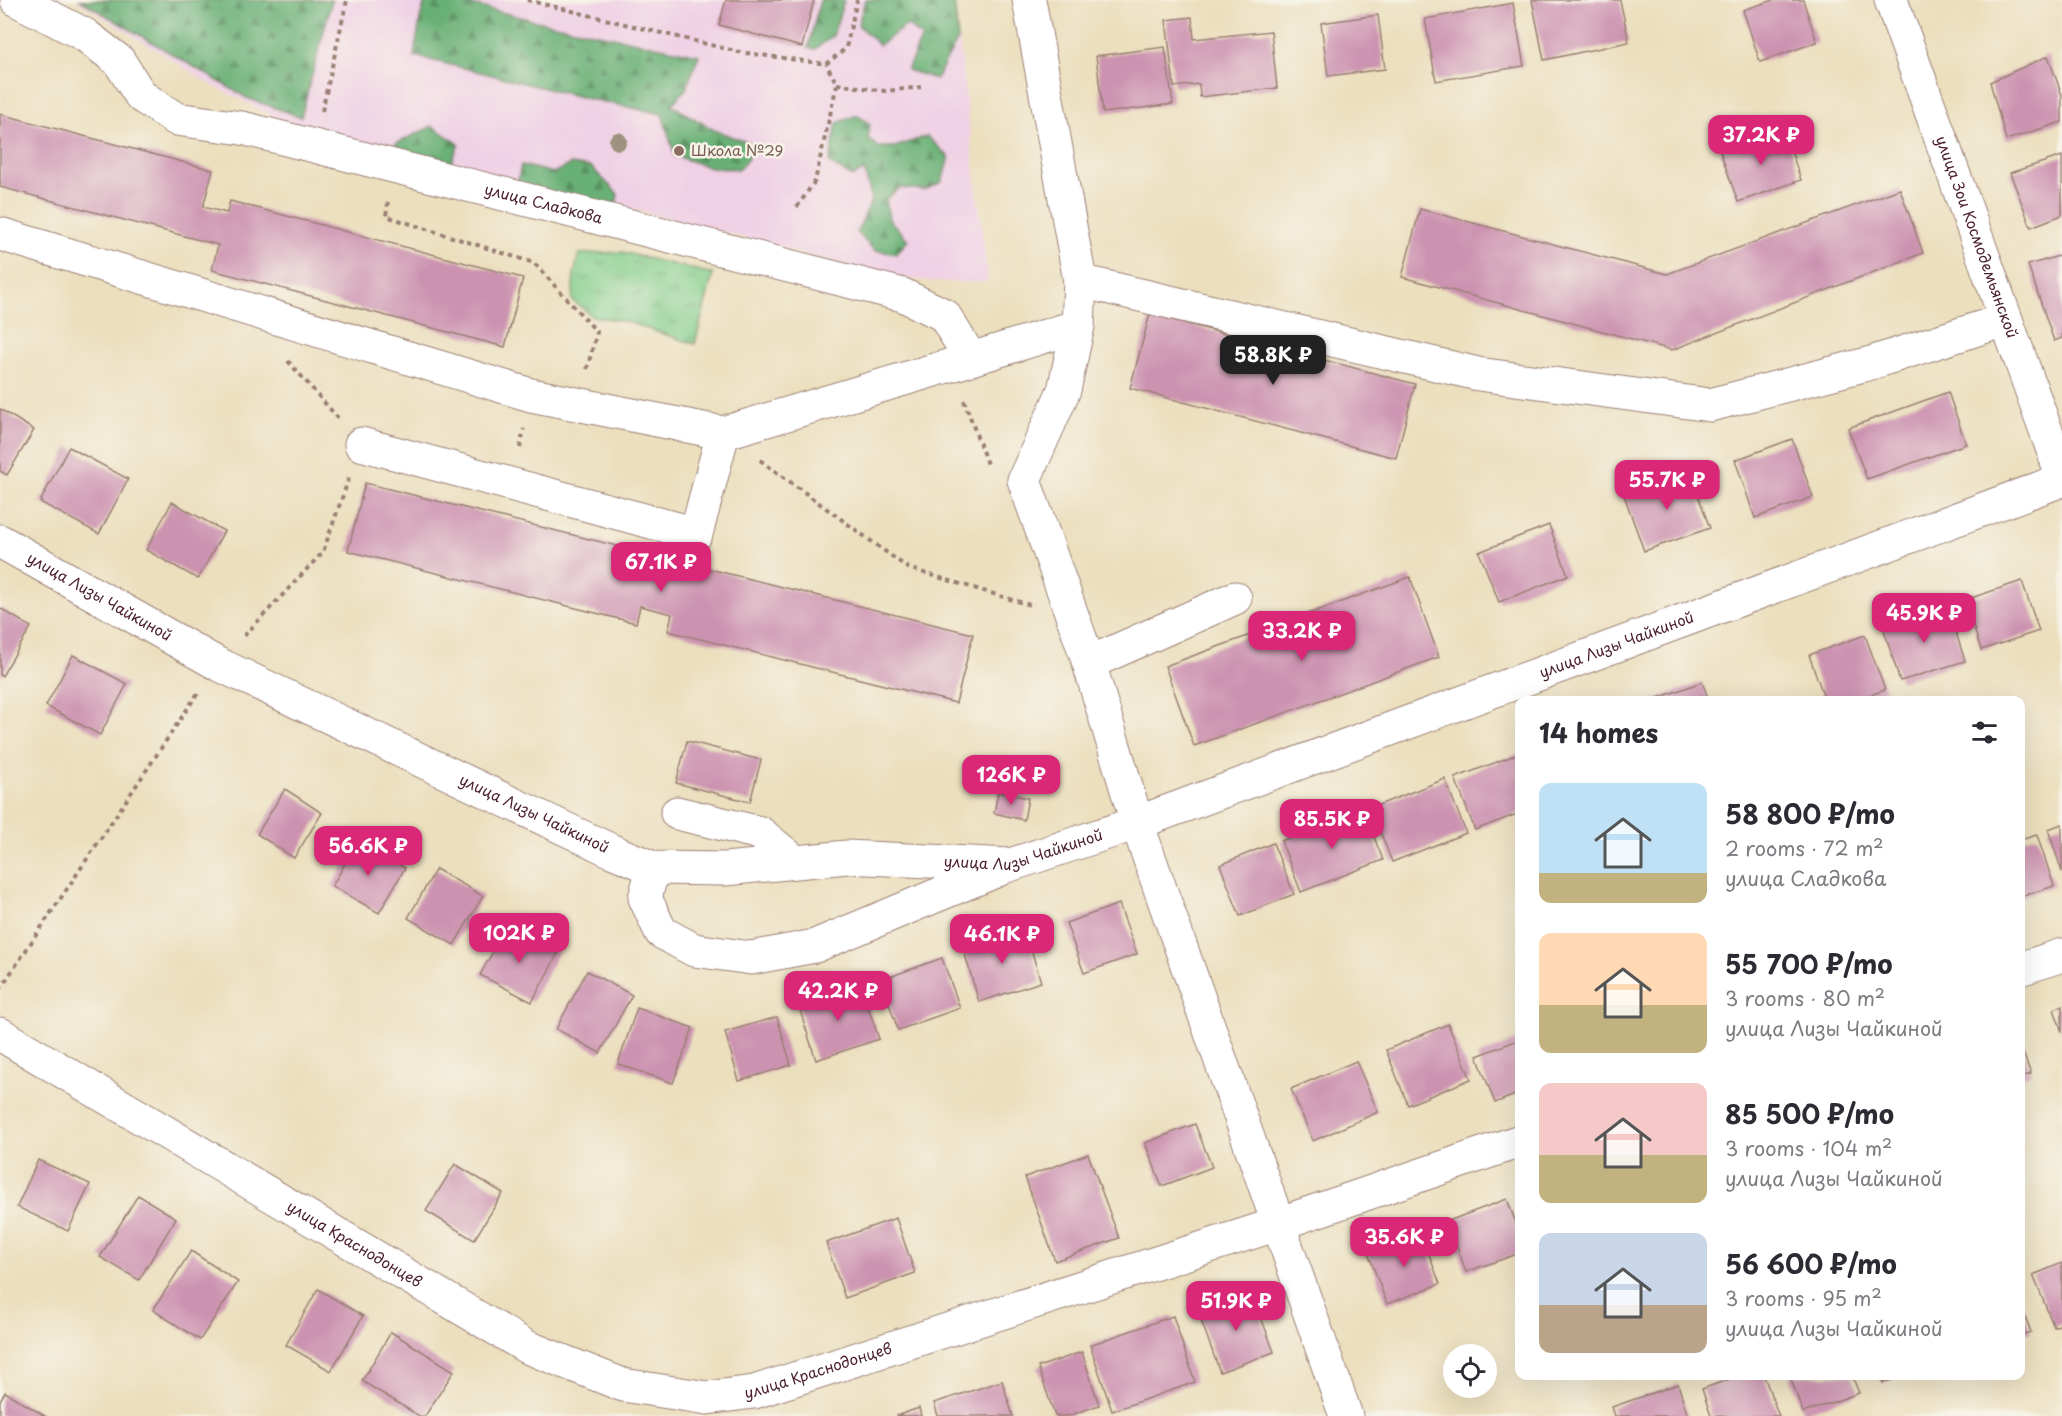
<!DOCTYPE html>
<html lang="en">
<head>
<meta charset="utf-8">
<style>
	:root { --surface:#fff; --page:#f7f7f7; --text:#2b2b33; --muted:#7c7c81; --accent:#db2777 }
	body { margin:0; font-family:"Playpen Sans",sans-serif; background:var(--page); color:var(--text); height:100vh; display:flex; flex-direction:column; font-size:22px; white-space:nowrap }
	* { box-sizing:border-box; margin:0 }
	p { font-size:20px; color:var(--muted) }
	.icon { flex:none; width:33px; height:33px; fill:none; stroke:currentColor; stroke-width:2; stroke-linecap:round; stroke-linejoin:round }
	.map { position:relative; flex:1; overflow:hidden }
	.details { position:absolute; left:1515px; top:696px; width:510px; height:684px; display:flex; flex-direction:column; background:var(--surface); border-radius:12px; box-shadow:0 6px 24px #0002 }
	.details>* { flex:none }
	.tools { position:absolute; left:1443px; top:1344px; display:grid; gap:12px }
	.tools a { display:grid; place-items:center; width:54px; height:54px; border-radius:50%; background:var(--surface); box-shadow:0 6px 24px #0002; font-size:30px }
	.price { position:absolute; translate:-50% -51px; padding:0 14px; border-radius:12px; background:var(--accent); color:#fff; font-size:20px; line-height:39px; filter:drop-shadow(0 2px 3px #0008) }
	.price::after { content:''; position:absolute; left:50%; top:36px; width:18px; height:14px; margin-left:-9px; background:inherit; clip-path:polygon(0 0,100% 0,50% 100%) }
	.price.on { background:#222; color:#fff }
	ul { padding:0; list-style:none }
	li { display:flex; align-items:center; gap:18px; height:150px; padding:0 24px }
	li span { display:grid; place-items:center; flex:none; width:168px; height:120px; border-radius:12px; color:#555 }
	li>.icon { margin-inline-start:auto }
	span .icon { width:72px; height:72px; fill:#fffc; stroke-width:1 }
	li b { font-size:26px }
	h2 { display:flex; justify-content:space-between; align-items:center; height:72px; padding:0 24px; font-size:26px }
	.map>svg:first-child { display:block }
	.built { fill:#f0d0e5 }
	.grass { fill:url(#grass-tufts); stroke:#66765a; stroke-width:1.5 }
	.forest { fill:url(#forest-firs); stroke:#5a6850; stroke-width:1.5 }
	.building { fill:#cc93b0 }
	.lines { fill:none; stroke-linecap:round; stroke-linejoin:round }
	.minor-casing { stroke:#9a7f74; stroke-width:35 }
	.path { stroke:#9a7f74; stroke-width:4; stroke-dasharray:4.5 4.5; stroke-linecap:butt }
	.minor { stroke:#fff; stroke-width:33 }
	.tree { fill:#9c927d }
	.education-dot { fill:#8d6e63; stroke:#f7f3e8; stroke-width:2 }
	.labels { text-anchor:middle; stroke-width:5; stroke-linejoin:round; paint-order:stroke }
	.education-label { font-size:15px; fill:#785e54; stroke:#f7f3e8; text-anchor:start }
	.street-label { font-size:15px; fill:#4a1f2b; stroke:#f7f3e8 }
</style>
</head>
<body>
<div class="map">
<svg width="2062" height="1416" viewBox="0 0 2062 1416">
	<defs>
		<pattern id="grass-tufts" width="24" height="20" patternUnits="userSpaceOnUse" patternTransform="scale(1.5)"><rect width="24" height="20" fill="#82cd8a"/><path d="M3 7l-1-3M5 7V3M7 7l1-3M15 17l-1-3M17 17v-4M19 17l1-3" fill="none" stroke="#6ca671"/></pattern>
		<pattern id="forest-firs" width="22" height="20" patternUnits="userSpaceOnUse" patternTransform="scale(1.5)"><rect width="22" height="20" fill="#69b076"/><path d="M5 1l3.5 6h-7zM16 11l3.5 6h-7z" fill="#588f61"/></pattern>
	</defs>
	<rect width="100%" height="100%" fill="#f7f3e8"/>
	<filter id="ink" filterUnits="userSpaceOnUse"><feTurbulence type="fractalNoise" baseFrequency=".0167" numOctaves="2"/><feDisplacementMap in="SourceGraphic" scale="12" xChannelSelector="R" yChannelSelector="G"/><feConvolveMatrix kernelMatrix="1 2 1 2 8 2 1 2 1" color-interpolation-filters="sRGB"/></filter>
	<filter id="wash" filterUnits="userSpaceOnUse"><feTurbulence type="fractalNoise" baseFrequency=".008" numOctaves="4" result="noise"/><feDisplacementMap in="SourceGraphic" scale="24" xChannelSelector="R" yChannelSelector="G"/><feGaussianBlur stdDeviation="1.35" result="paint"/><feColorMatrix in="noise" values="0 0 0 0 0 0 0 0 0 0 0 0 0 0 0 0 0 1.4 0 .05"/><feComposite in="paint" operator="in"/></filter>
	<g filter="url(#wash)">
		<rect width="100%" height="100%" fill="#ebdfbe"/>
		<polygon class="built" points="76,0 954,0 988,282 938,282 884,276 723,232 454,165 316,138 210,84"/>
		<polygon class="grass" points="622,252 713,274 695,344 623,321 592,316 572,300 574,274 579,254"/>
		<g class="forest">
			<polygon points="80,0 332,0 301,117 247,98"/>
			<polygon points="426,0 454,0 536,21 699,55 686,89 671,105 714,130 752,144 747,160 739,169 713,168 675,156 662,114 589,99 414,56 421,14"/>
			<polygon points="820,0 844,0 833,36 815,49 808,48"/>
			<polygon points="865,0 954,0 958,39 936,79 907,70 922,37 907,25 879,45 858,25"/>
			<polygon points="857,115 870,124 868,138 878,147 895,147 927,136 949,157 942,182 924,190 900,188 886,199 889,219 908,240 896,254 874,250 857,232 872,199 864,170 852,177 829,163 837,123"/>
			<polygon points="432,126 459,144 449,168 393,156 395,144"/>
			<polygon points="571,164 591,167 618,194 615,210 516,189 521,165 553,173"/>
		</g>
		<g id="blocks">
			<g class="building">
				<polygon points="726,0 814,0 802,47 719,25"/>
				<polygon points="1532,0 1620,0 1629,42 1544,60"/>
				<polygon points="1774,0 1803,0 1817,42 1760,62 1743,10"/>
				<polygon points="1513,3 1524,66 1436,81 1425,19"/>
				<polygon points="1378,15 1385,69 1328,76 1321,23"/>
				<polygon points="1192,17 1194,39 1271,31 1277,88 1200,97 1199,84 1174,87 1166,20"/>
				<polygon points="1165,47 1173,104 1103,113 1096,56"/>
				<polygon points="2048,56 2062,95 2062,122 2006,140 1990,82"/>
				<polygon points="0,114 213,170 203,207 227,213 230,201 523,278 505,347 212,270 218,245 0,187"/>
				<polygon points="1784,130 1801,180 1738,202 1720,151"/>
				<polygon points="2062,156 2062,215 2031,227 2010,173"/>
				<polygon points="1900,189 1923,253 1672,350 1402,277 1420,209 1667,274"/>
				<polygon points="2062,255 2062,338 2054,341 2028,265"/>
				<polygon points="1150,314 1415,384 1396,458 1130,388"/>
				<polygon points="1948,392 1966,444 1867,479 1848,428"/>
				<polygon points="0,409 34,430 7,475 0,471"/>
				<polygon points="1792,439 1813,497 1755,518 1735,460"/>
				<polygon points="69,447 128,479 99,534 40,502"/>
				<polygon points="1689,471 1710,528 1644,551 1624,495"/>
				<polygon points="365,483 653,555 649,572 681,580 685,563 973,634 956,703 668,631 672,614 640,606 636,623 348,551"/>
				<polygon points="172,502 224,531 198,579 146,550"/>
				<polygon points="1549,525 1568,575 1499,602 1479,552"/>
				<polygon points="1410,577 1439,657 1194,746 1165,666"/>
				<polygon points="2022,581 2039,631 1981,650 1965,600"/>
				<polygon points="1948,607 1965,661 1900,681 1883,627"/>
				<polygon points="0,608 31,627 2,676 0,675"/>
				<polygon points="1865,635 1885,690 1855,700 1825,700 1809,655"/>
				<polygon points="73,655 127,684 100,735 46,706"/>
				<polygon points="1702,682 1709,700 1652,700"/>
				<polygon points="687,741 761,760 750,802 676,783"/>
				<polygon points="1520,753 1520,813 1475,830 1455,778"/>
				<polygon points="1445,779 1466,833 1392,862 1371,808"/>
				<polygon points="285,789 322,813 294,858 257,834"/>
				<polygon points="998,792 1028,798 1024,820 994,813"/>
				<polygon points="1363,809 1383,860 1301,892 1281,841"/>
				<polygon points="2062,824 2062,872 2048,829"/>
				<polygon points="2037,835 2054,886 2020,897 2020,840"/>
				<polygon points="358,841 405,868 379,913 332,886"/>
				<polygon points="1273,843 1294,894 1240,916 1220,865"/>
				<polygon points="436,869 483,896 454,945 408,918"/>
				<polygon points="1119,904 1137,954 1084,973 1066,923"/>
				<polygon points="507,926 558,953 532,1002 480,975"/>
				<polygon points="1025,929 1041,982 979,1002 963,948"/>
				<polygon points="942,958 960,1008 898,1030 881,980"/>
				<polygon points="587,971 632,995 600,1053 556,1029"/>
				<polygon points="860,983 879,1039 816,1060 798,1004"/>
				<polygon points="2062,1006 2062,1032 2054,1009"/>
				<polygon points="637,1008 693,1028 673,1083 618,1064"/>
				<polygon points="777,1017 791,1065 739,1081 725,1032"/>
				<polygon points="1448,1024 1471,1079 1408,1105 1386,1050"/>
				<polygon points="1520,1039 1520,1093 1495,1103 1477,1056"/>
				<polygon points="2020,1045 2031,1074 2020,1077"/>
				<polygon points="1356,1061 1378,1112 1313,1141 1291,1089"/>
				<polygon points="1195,1124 1212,1167 1162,1186 1145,1143"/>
				<polygon points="1088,1154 1119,1238 1055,1261 1025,1177"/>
				<polygon points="38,1160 90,1184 68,1231 17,1207"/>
				<polygon points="455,1164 503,1193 474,1240 426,1211"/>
				<polygon points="138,1195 176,1218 139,1280 100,1257"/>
				<polygon points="1507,1199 1520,1234 1520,1253 1466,1272 1448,1221"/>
				<polygon points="896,1218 915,1273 845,1298 826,1243"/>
				<polygon points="1421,1233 1440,1284 1387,1304 1368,1253"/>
				<polygon points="191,1251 238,1282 200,1340 153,1310"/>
				<polygon points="2062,1263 2062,1324 2054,1327 2033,1275"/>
				<polygon points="318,1289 363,1316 331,1371 286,1345"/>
				<polygon points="1252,1293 1274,1352 1220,1372 1198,1312"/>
				<polygon points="2020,1303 2031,1332 2020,1335"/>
				<polygon points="1173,1316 1195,1382 1112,1411 1090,1345"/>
				<polygon points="391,1332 454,1371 425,1416 419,1416 362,1381"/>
				<polygon points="1082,1352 1099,1405 1068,1416 1055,1416 1038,1367"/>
				<polygon points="1738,1376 1764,1376 1779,1416 1711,1416 1702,1389"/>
				<polygon points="1790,1376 1852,1376 1859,1393 1803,1413"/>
				<polygon points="1880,1376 1902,1376 1883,1383"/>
				<polygon points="1002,1381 1013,1416 938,1416 934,1403"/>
				<polygon points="1678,1384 1688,1416 1615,1416 1612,1407"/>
				<polygon points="5,1392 45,1416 0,1416 0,1401"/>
				<polygon points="919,1408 921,1416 896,1416"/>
			</g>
		</g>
	</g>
	<g filter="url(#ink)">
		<use href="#blocks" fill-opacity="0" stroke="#9a7f74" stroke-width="1.5"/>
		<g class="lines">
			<g class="minor-casing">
				<g id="minor">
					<path id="s1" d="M 17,0 L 85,35 L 119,61 L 141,96 L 176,119 L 242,128 L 306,144 L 903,295 L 944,315 L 971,359 L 1078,326"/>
					<polyline points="1029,0 1080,281 1078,326 1064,390 1024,480 1089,663 1137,823 1346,1416"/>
					<path id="s2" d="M 1891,0 L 2062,475"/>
					<polyline points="0,234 531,395 723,433 971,359"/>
					<polyline points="1080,281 1478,374 1710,405 1871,363 2005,320"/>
					<polyline points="361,444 696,534 723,433"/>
					<path id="s3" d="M 0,541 L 218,664 L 612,851 L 653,868 L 725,869 L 847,857 L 1010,865 L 1137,823 L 2062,480"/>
					<polyline points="1089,663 1235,598"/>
					<polyline points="677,813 760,833 794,861"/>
					<polyline points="653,868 645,898 661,932 694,950 751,958 815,946 1000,869"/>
					<polyline points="2020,969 2062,955"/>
					<path id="s4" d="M 0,1034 L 527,1347 L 623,1385 L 707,1398 L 754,1392 L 1278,1224 L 1520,1141"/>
				</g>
			</g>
			<g class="path">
				<polyline points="527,0 739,52 826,64 846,48 857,0"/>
				<polyline points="837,84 885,91 921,87"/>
				<polyline points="322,111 347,0"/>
				<polyline points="388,202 386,216 534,263 597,332 587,369"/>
				<polyline points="797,207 815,181 837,84 826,64"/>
				<polyline points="288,361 338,418"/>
				<polyline points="964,400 988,467"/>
				<polyline points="520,448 524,429"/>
				<polyline points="760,460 908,568 1030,605"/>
				<polyline points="244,636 323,552 349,478"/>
				<polyline points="0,989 198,693"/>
			</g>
			<use href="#minor" class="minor"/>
		</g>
		<circle class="tree" cx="618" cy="141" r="9"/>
	</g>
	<circle class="education-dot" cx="679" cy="151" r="6"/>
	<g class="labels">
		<g class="education-label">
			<text x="691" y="156">Школа №29</text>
		</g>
		<g class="street-label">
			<text dy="5" stroke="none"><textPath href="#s1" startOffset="580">улица Сладкова</textPath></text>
			<text dy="5" stroke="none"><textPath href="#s2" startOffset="252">улица Зои Космодемьянской</textPath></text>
			<text dy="5" stroke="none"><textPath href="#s3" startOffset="114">улица Лизы Чайкиной</textPath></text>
			<text dy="5" stroke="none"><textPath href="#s3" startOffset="1734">улица Лизы Чайкиной</textPath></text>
			<text dy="5" stroke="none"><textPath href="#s3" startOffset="600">улица Лизы Чайкиной</textPath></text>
			<text dy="5" stroke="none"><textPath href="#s3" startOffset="1104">улица Лизы Чайкиной</textPath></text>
			<text dy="5" stroke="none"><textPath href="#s4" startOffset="412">улица Краснодонцев</textPath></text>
			<text dy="5" stroke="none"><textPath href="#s4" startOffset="916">улица Краснодонцев</textPath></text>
		</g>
	</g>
</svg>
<div class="tools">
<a><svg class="icon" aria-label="locate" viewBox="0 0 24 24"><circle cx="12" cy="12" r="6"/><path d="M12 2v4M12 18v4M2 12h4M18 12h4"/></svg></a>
</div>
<b class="price" style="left:1761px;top:166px">37.2K ₽</b>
<b class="price on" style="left:1273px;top:386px">58.8K ₽</b>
<b class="price" style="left:1667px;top:511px">55.7K ₽</b>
<b class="price" style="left:661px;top:593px">67.1K ₽</b>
<b class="price" style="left:1924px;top:644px">45.9K ₽</b>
<b class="price" style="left:1302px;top:662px">33.2K ₽</b>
<b class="price" style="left:1011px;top:806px">126K ₽</b>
<b class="price" style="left:1332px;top:850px">85.5K ₽</b>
<b class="price" style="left:368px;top:877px">56.6K ₽</b>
<b class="price" style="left:519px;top:964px">102K ₽</b>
<b class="price" style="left:1002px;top:965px">46.1K ₽</b>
<b class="price" style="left:838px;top:1022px">42.2K ₽</b>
<b class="price" style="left:1404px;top:1268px">35.6K ₽</b>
<b class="price" style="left:1236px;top:1332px">51.9K ₽</b>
<section class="details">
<h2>14 homes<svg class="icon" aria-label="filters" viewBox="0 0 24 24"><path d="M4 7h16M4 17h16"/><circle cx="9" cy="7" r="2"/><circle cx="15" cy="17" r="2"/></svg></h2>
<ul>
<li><span style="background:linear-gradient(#bfe0f5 75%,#c2b280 0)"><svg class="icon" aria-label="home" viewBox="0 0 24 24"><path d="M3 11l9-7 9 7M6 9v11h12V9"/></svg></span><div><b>58 800 ₽/mo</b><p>2 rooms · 72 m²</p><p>улица Сладкова</p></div></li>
<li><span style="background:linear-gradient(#ffd9b3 60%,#c2b280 0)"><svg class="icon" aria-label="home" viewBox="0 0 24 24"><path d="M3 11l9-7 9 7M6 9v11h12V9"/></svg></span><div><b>55 700 ₽/mo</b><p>3 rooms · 80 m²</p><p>улица Лизы Чайкиной</p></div></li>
<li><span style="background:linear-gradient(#f6c9c9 60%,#c2b280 0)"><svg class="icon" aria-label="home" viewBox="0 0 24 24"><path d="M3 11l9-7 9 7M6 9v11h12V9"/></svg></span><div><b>85 500 ₽/mo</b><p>3 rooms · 104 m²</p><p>улица Лизы Чайкиной</p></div></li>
<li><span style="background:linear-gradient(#c9d6e8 60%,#b9a48a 0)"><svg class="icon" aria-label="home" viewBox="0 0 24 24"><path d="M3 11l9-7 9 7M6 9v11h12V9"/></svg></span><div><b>56 600 ₽/mo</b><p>3 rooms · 95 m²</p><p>улица Лизы Чайкиной</p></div></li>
</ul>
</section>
</div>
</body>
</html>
